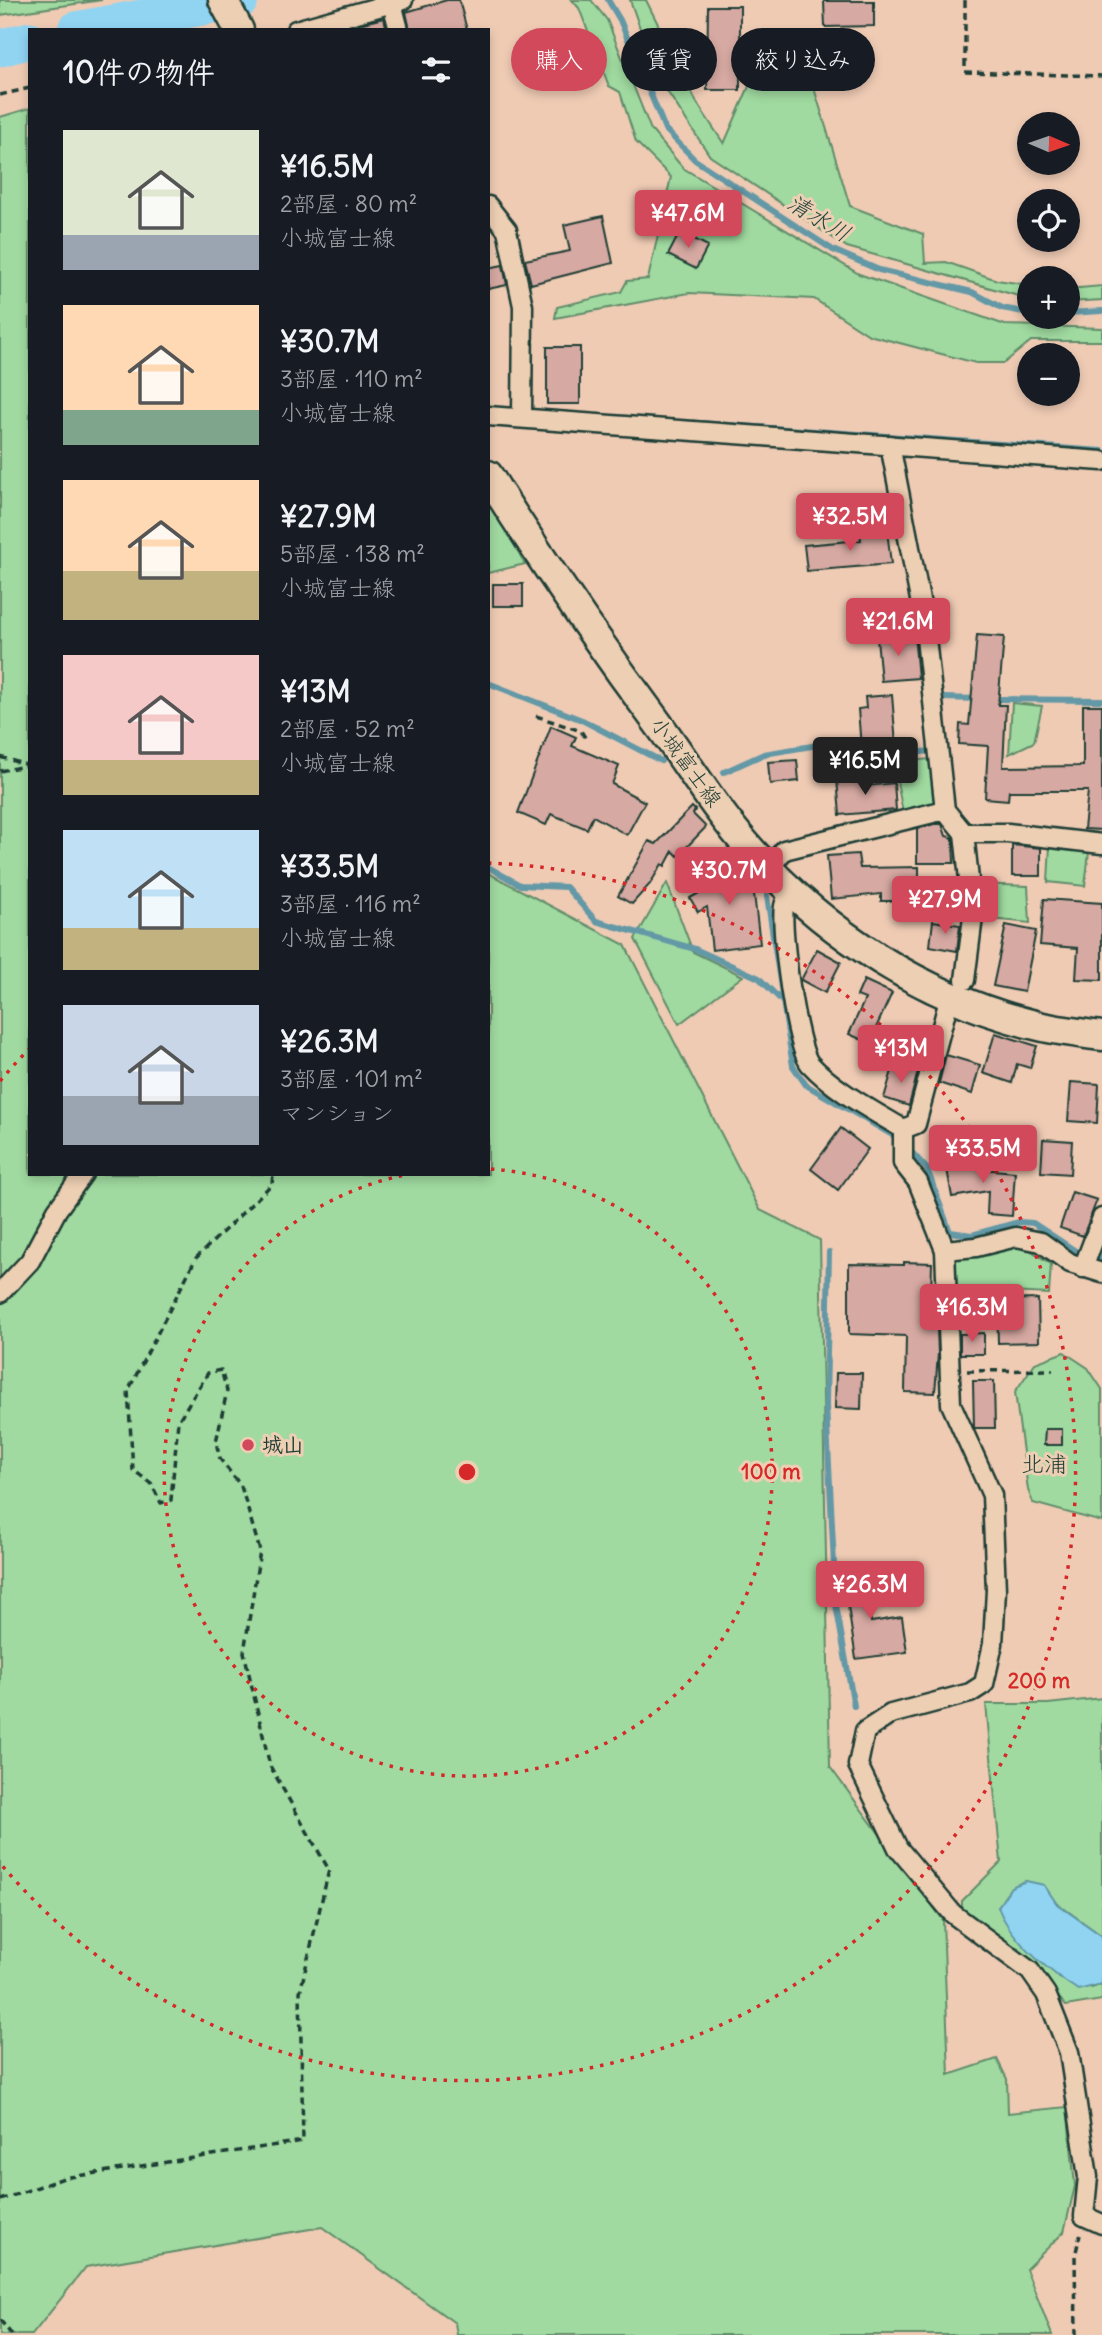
<!DOCTYPE html>
<html lang="ja">
<head>
<meta charset="utf-8">
<style>
	:root { --surface:#171b24; --page:#242831; --text:#f1f3f6; --muted:#9ea1a6; --accent:#d1495b }
	body { margin:0; font-family:Delius,"Klee One",sans-serif; background:var(--page); color:var(--text); height:100vh; display:flex; flex-direction:column; font-size:26px; white-space:nowrap }
	* { box-sizing:border-box; margin:0 }
	p { font-size:23px; color:var(--muted) }
	.icon { flex:none; width:38px; height:38px; fill:none; stroke:currentColor; stroke-width:2; stroke-linecap:round; stroke-linejoin:round }
	.map { position:relative; flex:1; overflow:hidden }
	.sheet { position:absolute; left:28px; top:28px; width:462px; height:1148px; display:flex; flex-direction:column; background:var(--surface); border-radius:0px; box-shadow:0 4px 10px #0003 }
	.sheet>* { flex:none }
	.hud { position:absolute; left:511px; top:28px; width:485px; height:63px; display:flex; gap:14px }
	.needle { width:46px; rotate:92deg }
	.tools { position:absolute; left:1017px; top:112px; display:grid; gap:14px }
	.tools a { display:grid; place-items:center; width:63px; height:63px; border-radius:50%; background:var(--surface); box-shadow:0 4px 10px #0003; font-size:35px }
	.price { position:absolute; translate:-50% -60px; padding:0 16px; border-radius:7px; background:var(--accent); color:#fff; font-size:23px; line-height:46px; filter:drop-shadow(0 2px 4px #0008) }
	.price::after { content:''; position:absolute; left:50%; top:42px; width:21px; height:16px; margin-left:-10px; background:inherit; clip-path:polygon(0 0,100% 0,50% 100%) }
	.price.active { background:#222; color:#fff }
	ul { padding:0; list-style:none }
	li { display:flex; align-items:center; gap:21px; height:175px; padding:0 35px }
	li span { display:grid; place-items:center; flex:none; width:196px; height:140px; border-radius:0px; color:#555 }
	li>.icon { margin-inline-start:auto }
	span .icon { width:84px; height:84px; fill:#fffc; stroke-width:1 }
	li b { font-size:30px }
	h2 { display:flex; justify-content:space-between; align-items:center; height:84px; padding:0 35px; font-size:30px }
	.chip { padding:0 24px; border-radius:32px; background:var(--surface); box-shadow:0 4px 10px #0003; font-size:24px; line-height:63px }
	.chip.active { background:var(--accent); color:#fff }
	.map>svg:first-child { display:block }
	.green { fill:#a0daa0; stroke:#608c6a; stroke-width:2 }
	.water { fill:#90d4f2; stroke:#6398a6; stroke-width:2 }
	.lines { fill:none; stroke-linecap:round; stroke-linejoin:round }
	.stream { stroke:#6398a6; stroke-width:6 }
	.river { stroke:#90d4f2; stroke-width:37 }
	.building { fill:#d6a9a2; stroke:#1f3d34; stroke-width:2 }
	.street-casing { stroke:#1f3d34; stroke-width:23 }
	.primary-casing { stroke:#1f3d34; stroke-width:33 }
	.path { stroke:#1f3d34; stroke-width:3.5; stroke-dasharray:7 5; stroke-linecap:butt }
	.street { stroke:#edcfb3; stroke-width:18 }
	.primary { stroke:#edcfb3; stroke-width:28 }
	.ring { fill:none; stroke:#d62828; stroke-width:3.5; stroke-dasharray:3.5 7 }
	.poi-dot { fill:#d1495b; stroke:#edcfb3; stroke-width:2.5 }
	.labels { text-anchor:middle; stroke-width:6; stroke-linejoin:round; paint-order:stroke }
	.street-label { font-size:21px; fill:#1f3d34; stroke:#edcfb3 }
	.poi-label { font-size:21px; font-weight:bold; fill:#1f3d34; stroke:#edcfb3; text-anchor:start }
	.water-label { font-size:23px; font-style:italic; fill:#25453e; stroke:#edcfb3 }
	.neighbourhood-label { font-size:23px; fill:#1f3d34; stroke:#edcfb3 }
	.centre { fill:#d62828; stroke:#edcfb3; stroke-width:3.5 }
	.ring-label { font-size:21px; text-anchor:middle; font-weight:bold; fill:#d62828; stroke:#edcfb3; stroke-width:6; stroke-linejoin:round; paint-order:stroke }
</style>
</head>
<body>
<div class="map">
<svg width="1102" height="2335" viewBox="0 0 1102 2335">
	<rect width="100%" height="100%" fill="#efcbb4"/>
	<filter id="ink" filterUnits="userSpaceOnUse"><feTurbulence type="fractalNoise" baseFrequency=".0143" numOctaves="2"/><feDisplacementMap in="SourceGraphic" scale="14" xChannelSelector="R" yChannelSelector="G"/><feConvolveMatrix kernelMatrix="1 2 1 2 8 2 1 2 1" color-interpolation-filters="sRGB"/></filter>
	<g filter="url(#ink)">
		<g class="green">
			<polygon points="0,0 102,0 0,15"/>
			<polygon points="572,0 591,0 607,20 651,130 683,168 859,274 1005,325 1102,328 1102,341 1031,341 1004,363 976,363 869,335 814,299 689,293 555,318 557,307 621,292 627,281 648,279 671,177 636,142 620,92 609,86 579,8"/>
			<polygon points="630,0 646,0 697,103 724,144 760,61 807,65 850,206 923,234 925,263 946,262 997,280 1029,285 1029,299 847,247 710,156 657,76"/>
			<polygon points="30,108 30,1174 488,1174 488,873 625,945 760,1210 820,1240 830,1767 943,1920 949,2075 997,2059 1007,2079 1008,2113 1067,2107 1075,2186 1064,2232 1026,2269 1052,2335 457,2335 455,2323 322,2227 86,2267 32,2335 0,2335 0,117"/>
			<polygon points="1102,286 1102,300 1068,302 1068,289"/>
			<polygon points="488,497 525,564 488,573"/>
			<polygon points="1012,703 1042,706 1034,742 1009,754"/>
			<polygon points="932,759 935,802 903,812 893,762"/>
			<polygon points="1050,845 1089,852 1085,886 1048,882"/>
			<polygon points="667,883 693,952 743,976 679,1024 635,939"/>
			<polygon points="979,884 1028,886 1030,923 981,918"/>
			<polygon points="1024,1246 1051,1264 1049,1294 989,1291 986,1312 956,1311 953,1256"/>
			<polygon points="1064,1352 1088,1368 1102,1389 1102,1522 1033,1503 1028,1490 1015,1392 1035,1363"/>
			<polygon points="1102,1698 1102,1936 1026,1881 1011,1887 998,1907 1022,1942 1059,1977 1092,1988 1102,1984 1102,2000 1066,2006 1032,1966 962,1910 962,1901 1001,1862 986,1704 1048,1704"/>
		</g>
		<path class="water" d="M 1026,1881 L 1044,1885 L 1057,1904 L 1102,1936 L 1102,1984 L 1078,1990 C 1049,1971 1011,1941 998,1907 L 1011,1887 Z"/>
		<g class="lines">
			<g class="stream">
				<polyline points="608,0 620,20 665,129 695,160 833,250 879,270 972,292 1002,308 1029,313"/>
				<polyline points="1068,313 1102,311"/>
				<polyline points="685,422 1102,451"/>
				<polyline points="488,683 582,720 661,761"/>
				<polyline points="943,698 978,699"/>
				<polyline points="992,699 1102,700"/>
				<polyline points="724,772 764,754 818,745 829,763 930,751"/>
				<polyline points="488,867 520,885 566,887 596,921 695,949 759,978 782,1001"/>
				<polyline points="767,896 793,1066 806,1085 899,1139"/>
				<polyline points="907,1147 927,1169 950,1232 972,1235 1019,1222 1033,1223 1077,1252 1102,1258"/>
				<polyline points="829,1252 826,1405 836,1605 854,1706"/>
			</g>
			<g class="river">
				<polyline points="76,30 240,0"/>
				<polyline points="0,48 30,40"/>
			</g>
		</g>
		<g class="building">
			<polygon points="447,0 459,0 467,30 410,30 406,12"/>
			<polygon points="824,1 874,1 874,26 825,27"/>
			<polygon points="708,6 740,6 740,90 707,90"/>
			<polygon points="384,18 387,30 360,30 359,24"/>
			<polygon points="603,216 613,263 531,284 525,260 570,251 564,225"/>
			<polygon points="680,232 708,246 696,269 668,255"/>
			<polygon points="503,265 507,285 488,289 488,268"/>
			<rect x="547" y="347" width="33" height="57"/>
			<polygon points="887,530 891,564 807,571 804,545 861,540 860,533"/>
			<rect x="493" y="584" width="30" height="22"/>
			<polygon points="914,634 918,678 881,681 877,638"/>
			<polygon points="977,635 1004,637 998,705 1006,705 1003,767 1083,766 1083,705 1102,705 1102,830 1084,829 1088,791 1009,791 1008,800 985,798 988,746 959,744 960,724 969,725"/>
			<polygon points="892,695 896,745 861,748 858,709 866,708 865,697"/>
			<polygon points="551,726 576,737 572,746 619,766 612,784 645,802 627,835 593,816 587,829 551,814 546,825 518,813"/>
			<polygon points="797,760 799,781 770,784 768,762"/>
			<polygon points="866,776 867,786 894,783 896,810 840,815 837,779"/>
			<polygon points="692,807 695,810 693,814 706,827 678,856 673,851 665,866 662,864 650,884 632,904 618,896 649,841 656,844"/>
			<polygon points="934,824 942,824 946,836 953,838 954,863 917,863 917,829"/>
			<polygon points="1012,845 1041,848 1041,876 1012,876"/>
			<polygon points="858,854 860,868 919,867 919,901 881,901 881,894 831,899 827,856"/>
			<polygon points="733,855 754,894 760,944 712,950 707,907 698,912 690,898 712,886 704,871"/>
			<polygon points="1044,899 1102,903 1102,980 1076,979 1078,948 1040,945"/>
			<polygon points="933,921 960,925 957,951 930,946"/>
			<polygon points="1006,925 1036,931 1024,992 993,986"/>
			<polygon points="817,949 841,962 825,993 801,980"/>
			<polygon points="864,980 892,993 869,1043 849,1034 865,999 857,996"/>
			<polygon points="995,1033 1037,1046 1030,1068 1017,1064 1012,1083 983,1073"/>
			<polygon points="946,1055 980,1065 972,1094 939,1083"/>
			<polygon points="894,1064 918,1071 909,1106 884,1098"/>
			<polygon points="1071,1082 1099,1084 1097,1123 1068,1121"/>
			<polygon points="841,1128 868,1149 838,1190 811,1169"/>
			<polygon points="1043,1139 1072,1141 1070,1174 1041,1172"/>
			<polygon points="965,1160 982,1161 982,1169 1015,1172 1012,1216 987,1214 988,1191 952,1197 946,1163"/>
			<polygon points="1072,1192 1097,1200 1083,1236 1060,1228"/>
			<polygon points="904,1262 932,1263 930,1326 937,1326 938,1354 935,1393 905,1392 906,1336 849,1334 849,1264 904,1265"/>
			<polygon points="1038,1299 1039,1342 998,1343 997,1300"/>
			<polygon points="984,1333 984,1354 960,1354 960,1334"/>
			<polygon points="836,1373 862,1373 861,1409 835,1408"/>
			<polygon points="973,1381 994,1381 995,1428 974,1428"/>
			<polygon points="1045,1429 1062,1429 1062,1445 1044,1445"/>
			<polygon points="862,1564 871,1622 902,1617 907,1652 856,1659 842,1567"/>
		</g>
		<g class="lines">
			<g class="street-casing">
				<g id="street">
					<polyline points="392,3 399,30"/>
					<polyline points="296,30 403,0"/>
					<polyline points="488,206 507,230 523,306 522,418"/>
					<polyline points="488,416 1102,461"/>
					<polyline points="890,445 924,620 945,810 964,833 1008,833 1102,844"/>
					<polyline points="964,833 973,917 965,980"/>
					<polyline points="769,869 784,850 945,810"/>
					<path d="M 790,891 C 788,896 785,901 784,906 C 780,929 796,1048 810,1064 C 835,1091 872,1110 903,1129"/>
					<polyline points="903,1129 903,1163 918,1182 945,1250 951,1404 992,1495 996,1590 993,1644 984,1684 970,1693 891,1714 865,1731 858,1765 898,1848 953,1914 1030,1971 1046,1994 1069,2052 1088,2177 1084,2216 1102,2224"/>
					<polyline points="903,1129 916,1124 950,996"/>
					<polyline points="945,1250 976,1247 1016,1237 1041,1242 1070,1263 1102,1273"/>
					<polyline points="1083,1268 1102,1218"/>
					<polyline points="0,1293 30,1261 57,1210 83,1174"/>
				</g>
			</g>
			<g class="primary-casing">
				<g id="primary">
					<polyline points="223,0 239,30"/>
					<path d="M 488,475 C 543,563 601,647 662,729 C 691,769 717,812 750,849 C 826,935 926,999 1039,1026 C 1059,1031 1081,1033 1102,1036"/>
				</g>
			</g>
			<g class="path">
				<polyline points="965,0 965,72 1102,76"/>
				<polyline points="0,95 30,88"/>
				<polyline points="536,716 581,731 586,739"/>
				<polyline points="0,757 30,766"/>
				<polyline points="0,771 25,766"/>
				<polyline points="967,1371 1053,1370"/>
				<polyline points="0,2200 64,2178 303,2141 300,1992 329,1870 270,1766 244,1652 260,1551 241,1486 220,1459 216,1442 227,1391 221,1370 208,1373 178,1421 171,1500 161,1503 151,1483 133,1470 128,1391 196,1258 272,1184 273,1174"/>
				<polyline points="0,2320 12,2335"/>
				<polyline points="1076,2335 1075,2256 1080,2235"/>
			</g>
			<use href="#street" class="street"/>
			<use href="#primary" class="primary"/>
		</g>
	</g>
	<g class="ring">
		<path d="M491 1169A304 304 0 1 1 404 1175"/>
		<path d="M0 1081A609 609 0 0 1 29 1049M488 863A609 609 0 1 1 0 1863"/>
	</g>
	<circle class="poi-dot" cx="248" cy="1445" r="7"/>
	<g class="labels">
		<g class="street-label">
			<text transform="translate(686 762) rotate(54)" y="7">小城富士線</text>
		</g>
		<g class="poi-label">
			<text x="262" y="1452">城山</text>
		</g>
		<g class="water-label">
			<text transform="translate(819 218) rotate(31)" y="8">清水川</text>
		</g>
		<g class="neighbourhood-label">
			<text x="1044" y="1472">北浦</text>
		</g>
	</g>
	<circle cx="467" cy="1472" r="10" class="centre"/>
	<g class="ring-label">
		<text x="771" y="1479">100 m</text>
		<text x="1039" y="1688">200 m</text>
	</g>
</svg>
<div class="tools">
<a><svg class="needle" viewBox="-14 -14 28 28"><path d="M0-13l5 13h-10z" fill="#e53935"/><path d="M0 13l5-13h-10z" fill="#9ea1a6"/></svg></a>
<a><svg class="icon" aria-label="locate" viewBox="0 0 24 24"><circle cx="12" cy="12" r="6"/><path d="M12 2v4M12 18v4M2 12h4M18 12h4"/></svg></a>
<a>+</a>
<a>−</a>
</div>
<b class="price" style="left:688px;top:250px">¥47.6M</b>
<b class="price" style="left:850px;top:553px">¥32.5M</b>
<b class="price" style="left:898px;top:658px">¥21.6M</b>
<b class="price active" style="left:865px;top:797px">¥16.5M</b>
<b class="price" style="left:729px;top:907px">¥30.7M</b>
<b class="price" style="left:945px;top:936px">¥27.9M</b>
<b class="price" style="left:901px;top:1085px">¥13M</b>
<b class="price" style="left:983px;top:1185px">¥33.5M</b>
<b class="price" style="left:972px;top:1344px">¥16.3M</b>
<b class="price" style="left:870px;top:1621px">¥26.3M</b>
<div class="hud">
<a class="chip active">購入</a>
<a class="chip">賃貸</a>
<a class="chip">絞り込み</a>
</div>
<section class="sheet">
<h2>10件の物件<svg class="icon" aria-label="filters" viewBox="0 0 24 24"><path d="M4 7h16M4 17h16"/><circle cx="9" cy="7" r="2"/><circle cx="15" cy="17" r="2"/></svg></h2>
<ul>
<li><span style="background:linear-gradient(#dfe7d0 75%,#9aa5b1 0)"><svg class="icon" aria-label="home" viewBox="0 0 24 24"><path d="M3 11l9-7 9 7M6 9v11h12V9"/></svg></span><div><b>¥16.5M</b><p>2部屋 · 80 m²</p><p>小城富士線</p></div></li>
<li><span style="background:linear-gradient(#ffd9b3 75%,#7fa58c 0)"><svg class="icon" aria-label="home" viewBox="0 0 24 24"><path d="M3 11l9-7 9 7M6 9v11h12V9"/></svg></span><div><b>¥30.7M</b><p>3部屋 · 110 m²</p><p>小城富士線</p></div></li>
<li><span style="background:linear-gradient(#ffd9b3 65%,#c2b280 0)"><svg class="icon" aria-label="home" viewBox="0 0 24 24"><path d="M3 11l9-7 9 7M6 9v11h12V9"/></svg></span><div><b>¥27.9M</b><p>5部屋 · 138 m²</p><p>小城富士線</p></div></li>
<li><span style="background:linear-gradient(#f6c9c9 75%,#c2b280 0)"><svg class="icon" aria-label="home" viewBox="0 0 24 24"><path d="M3 11l9-7 9 7M6 9v11h12V9"/></svg></span><div><b>¥13M</b><p>2部屋 · 52 m²</p><p>小城富士線</p></div></li>
<li><span style="background:linear-gradient(#bfe0f5 70%,#c2b280 0)"><svg class="icon" aria-label="home" viewBox="0 0 24 24"><path d="M3 11l9-7 9 7M6 9v11h12V9"/></svg></span><div><b>¥33.5M</b><p>3部屋 · 116 m²</p><p>小城富士線</p></div></li>
<li><span style="background:linear-gradient(#c9d6e8 65%,#9aa5b1 0)"><svg class="icon" aria-label="home" viewBox="0 0 24 24"><path d="M3 11l9-7 9 7M6 9v11h12V9"/></svg></span><div><b>¥26.3M</b><p>3部屋 · 101 m²</p><p>マンション</p></div></li>
</ul>
</section>
</div>
</body>
</html>
